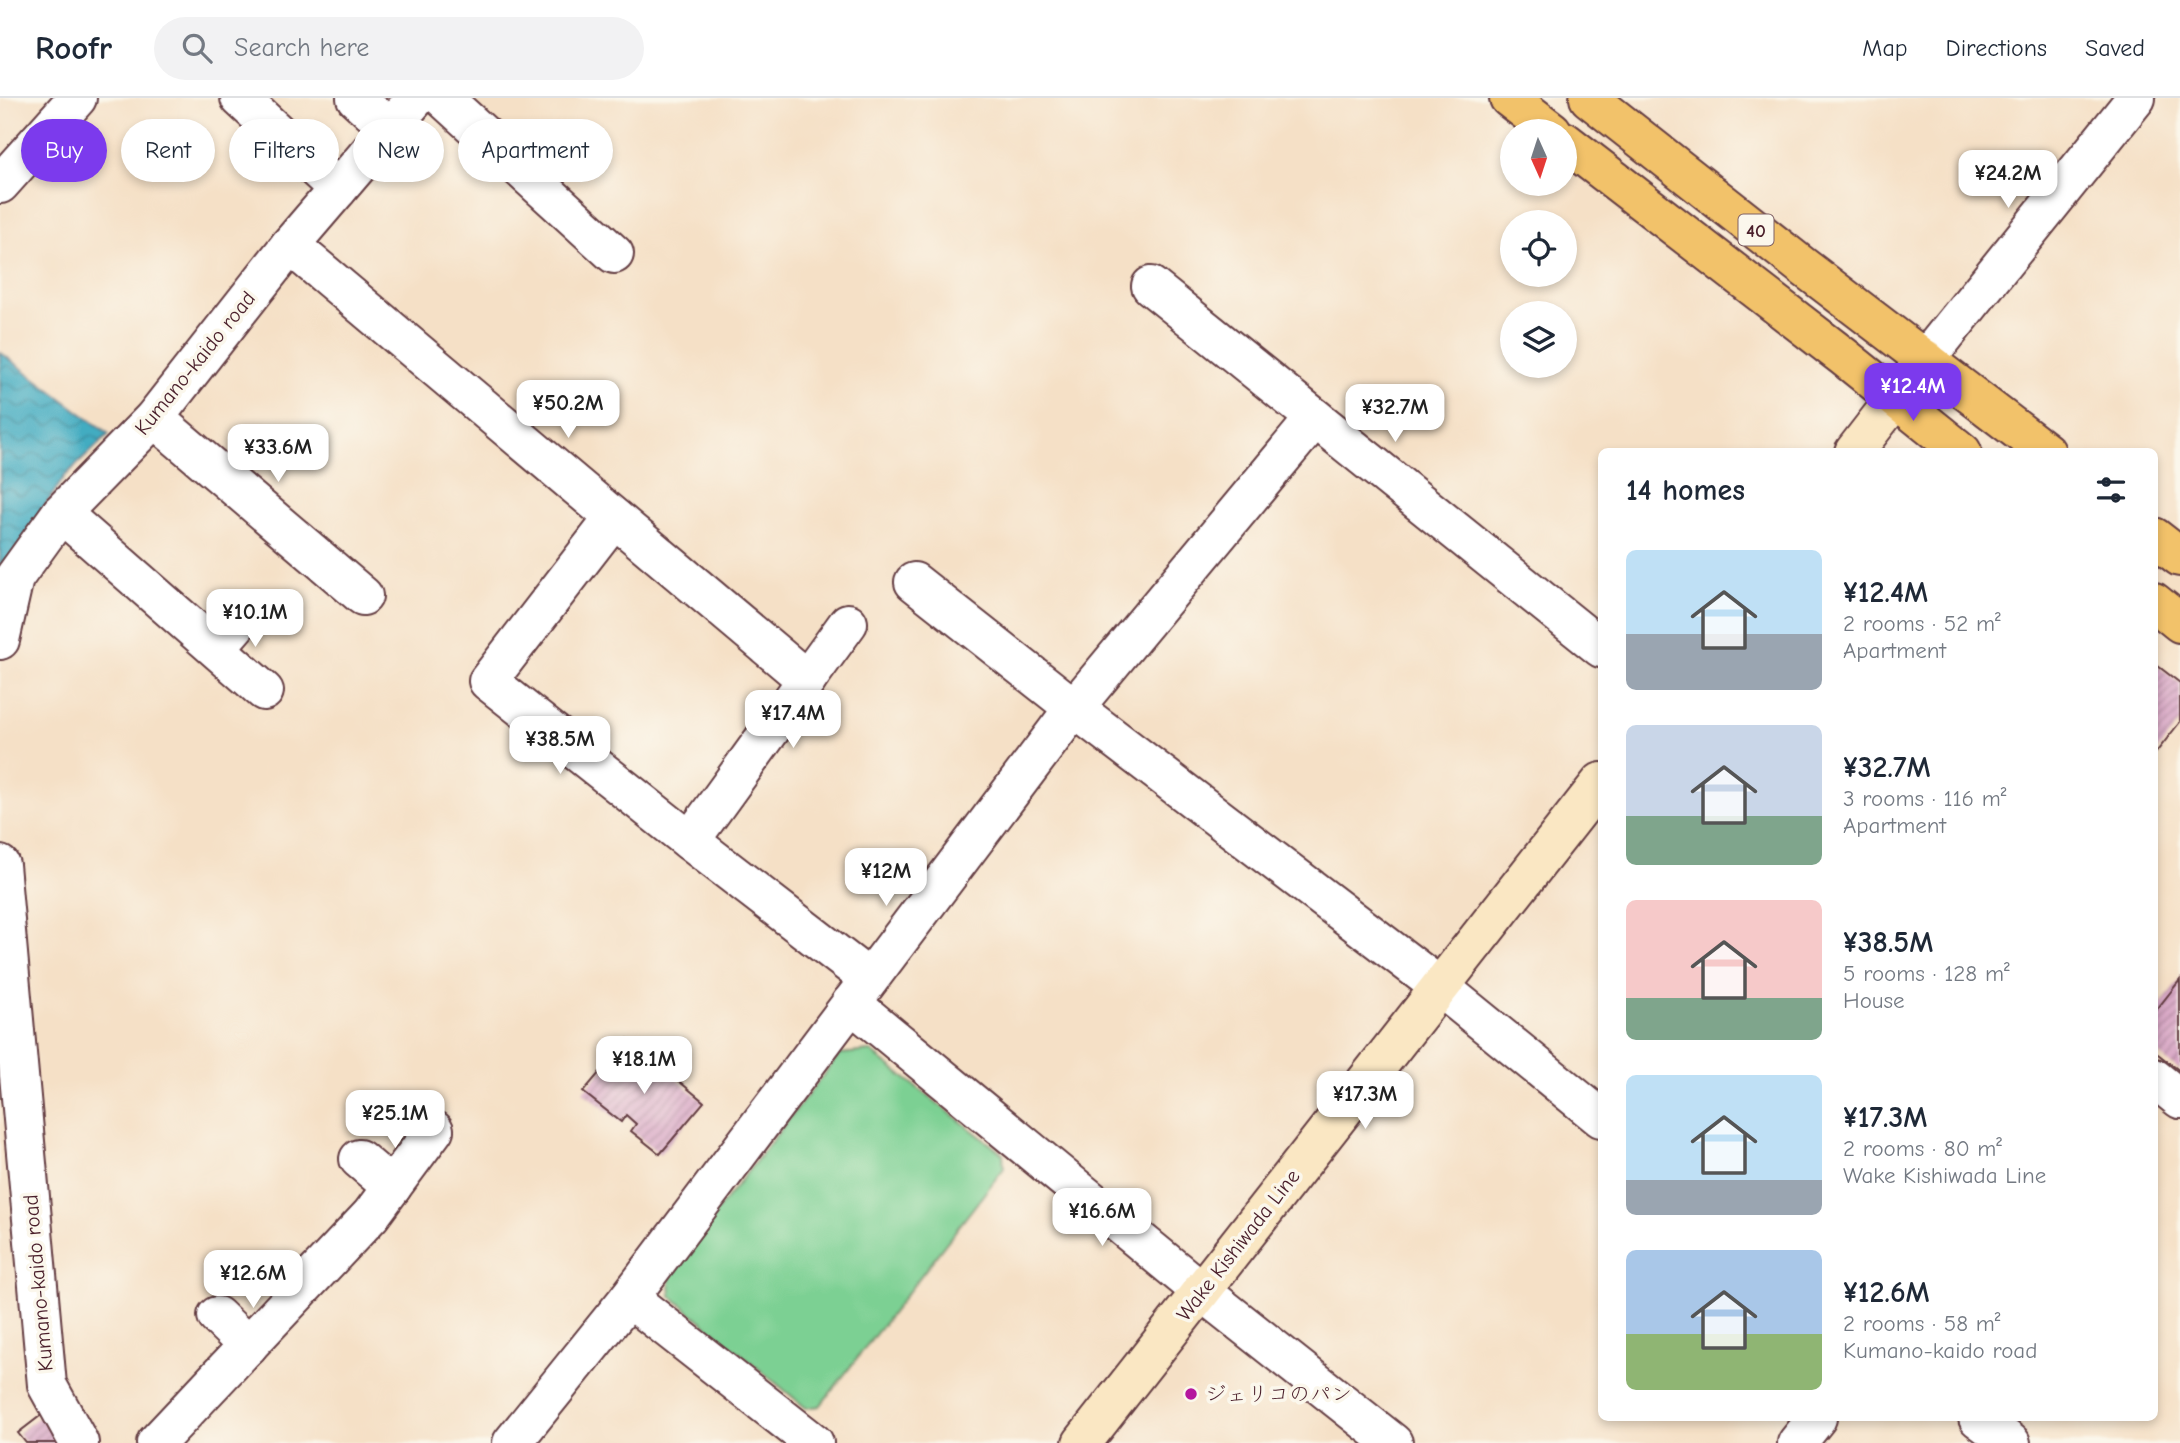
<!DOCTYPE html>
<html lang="en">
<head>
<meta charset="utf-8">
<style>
	:root { --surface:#fff; --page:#f2f2f3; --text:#1f2937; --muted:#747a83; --line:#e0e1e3; --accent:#7c3aed }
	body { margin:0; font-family:"Comic Neue","Klee One",sans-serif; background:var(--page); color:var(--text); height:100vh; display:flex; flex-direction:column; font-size:26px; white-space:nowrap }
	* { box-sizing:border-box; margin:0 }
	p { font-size:23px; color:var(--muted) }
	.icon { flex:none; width:38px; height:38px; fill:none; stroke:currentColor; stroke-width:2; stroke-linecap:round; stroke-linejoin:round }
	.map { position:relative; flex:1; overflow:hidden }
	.drawer { position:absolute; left:1598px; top:350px; width:560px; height:973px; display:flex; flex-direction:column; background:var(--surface); border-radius:10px; box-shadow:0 4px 10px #0003 }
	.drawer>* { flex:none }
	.top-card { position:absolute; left:21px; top:21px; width:665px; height:63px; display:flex; gap:14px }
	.needle { width:46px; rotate:177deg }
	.buttons { position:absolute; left:1500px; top:21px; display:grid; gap:14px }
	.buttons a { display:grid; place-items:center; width:77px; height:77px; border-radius:50%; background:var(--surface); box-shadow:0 4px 10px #0003; font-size:35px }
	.price { position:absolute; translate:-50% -60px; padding:0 16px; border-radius:14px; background:#fff; color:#222; font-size:23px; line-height:46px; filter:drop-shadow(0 2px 4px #0008) }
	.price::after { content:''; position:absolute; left:50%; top:42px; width:21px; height:16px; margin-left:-10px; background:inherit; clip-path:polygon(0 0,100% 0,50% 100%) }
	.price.current { background:var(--accent); color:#fff }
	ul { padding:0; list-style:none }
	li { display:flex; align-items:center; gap:21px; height:175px; padding:0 28px }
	li span { display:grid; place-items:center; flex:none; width:196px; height:140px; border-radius:10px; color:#555 }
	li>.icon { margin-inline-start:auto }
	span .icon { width:84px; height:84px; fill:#fffc; stroke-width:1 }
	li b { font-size:30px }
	h2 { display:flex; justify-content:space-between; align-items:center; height:84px; padding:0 28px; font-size:30px }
	.pill { padding:0 24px; border-radius:32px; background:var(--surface); box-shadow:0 4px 10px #0003; font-size:24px; line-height:63px }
	.pill.current { background:var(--accent); color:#fff }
	header { display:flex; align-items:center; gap:42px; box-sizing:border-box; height:98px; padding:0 35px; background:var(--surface); border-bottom:2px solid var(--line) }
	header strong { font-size:33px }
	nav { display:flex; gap:38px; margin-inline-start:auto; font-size:24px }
	.search { width:490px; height:63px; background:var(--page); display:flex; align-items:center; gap:18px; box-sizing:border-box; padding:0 24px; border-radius:38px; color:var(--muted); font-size:26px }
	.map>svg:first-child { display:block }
	.park { fill:#7cd093; stroke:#63785f; stroke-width:2 }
	.water { fill:url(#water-waves); stroke:#466676; stroke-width:2 }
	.building { fill:url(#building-hatch) }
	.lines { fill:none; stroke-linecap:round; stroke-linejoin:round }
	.minor-casing { stroke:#643c42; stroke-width:42 }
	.tertiary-casing { stroke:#643c42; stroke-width:42 }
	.secondary-casing { stroke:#643c42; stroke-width:42 }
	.primary-casing { stroke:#643c42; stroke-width:42 }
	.minor { stroke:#fff; stroke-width:38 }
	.tertiary { stroke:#fff; stroke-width:38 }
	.secondary { stroke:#fae7c3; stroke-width:38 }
	.primary { stroke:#f2c26a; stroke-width:38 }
	.poi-dot { fill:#b5179e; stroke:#fbf7ec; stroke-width:2.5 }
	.labels { text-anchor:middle; stroke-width:7; stroke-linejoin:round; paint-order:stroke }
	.shield { fill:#fbf7ec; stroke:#7f6065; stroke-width:2 }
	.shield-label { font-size:19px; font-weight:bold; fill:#4a1f2b }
	.street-label { font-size:21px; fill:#4a1f2b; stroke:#fbf7ec }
	.poi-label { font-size:21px; fill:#4a1f2b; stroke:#fbf7ec; text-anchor:start }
</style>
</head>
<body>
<header>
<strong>Roofr</strong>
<div class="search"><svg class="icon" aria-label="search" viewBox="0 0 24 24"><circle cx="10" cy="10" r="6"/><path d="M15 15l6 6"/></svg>Search here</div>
<nav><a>Map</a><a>Directions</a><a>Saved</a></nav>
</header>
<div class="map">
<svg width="2180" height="1345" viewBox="0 0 2180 1345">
	<defs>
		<pattern id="water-waves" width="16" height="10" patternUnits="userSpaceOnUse" patternTransform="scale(1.75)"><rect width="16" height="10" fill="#42acc1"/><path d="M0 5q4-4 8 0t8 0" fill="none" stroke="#398b9d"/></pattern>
		<pattern id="building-hatch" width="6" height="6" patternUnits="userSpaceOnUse" patternTransform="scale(1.75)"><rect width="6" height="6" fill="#d8a5c5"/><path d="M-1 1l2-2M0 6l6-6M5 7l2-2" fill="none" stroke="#b186a0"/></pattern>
	</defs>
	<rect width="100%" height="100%" fill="#fbf7ec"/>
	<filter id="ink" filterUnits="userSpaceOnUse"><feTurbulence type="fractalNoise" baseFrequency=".0143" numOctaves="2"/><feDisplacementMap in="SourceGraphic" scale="14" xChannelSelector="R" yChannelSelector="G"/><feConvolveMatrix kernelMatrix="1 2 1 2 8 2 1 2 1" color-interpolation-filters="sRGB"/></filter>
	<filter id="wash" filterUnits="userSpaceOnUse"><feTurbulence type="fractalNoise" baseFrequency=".00686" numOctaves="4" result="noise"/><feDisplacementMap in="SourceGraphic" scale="28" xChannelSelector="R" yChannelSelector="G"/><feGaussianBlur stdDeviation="1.57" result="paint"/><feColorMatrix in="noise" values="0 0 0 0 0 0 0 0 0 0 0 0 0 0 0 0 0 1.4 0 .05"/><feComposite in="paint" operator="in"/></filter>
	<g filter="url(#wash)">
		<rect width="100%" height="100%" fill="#f5e0c6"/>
		<polygon class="park" points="870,953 1003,1056 1004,1070 820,1308 806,1310 671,1198 669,1174 840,956"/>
		<polygon class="water" points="0,254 109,336 65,378 0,476"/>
		<g id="blocks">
			<g class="building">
				<polygon points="2154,565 2180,585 2180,624 2154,657"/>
				<polygon points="2180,882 2180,973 2154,953 2154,915"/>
				<polygon points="628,941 704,1004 660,1056 631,1033 636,1026 626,1017 621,1024 583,994"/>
				<polygon points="44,1315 66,1345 26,1345 18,1335"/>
			</g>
		</g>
	</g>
	<g filter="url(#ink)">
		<use href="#blocks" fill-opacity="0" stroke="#643c42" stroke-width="2"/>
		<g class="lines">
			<g class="minor-casing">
				<g id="minor">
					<polyline points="240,0 338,91"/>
					<polyline points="356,0 389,30"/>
					<polyline points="443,0 614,156"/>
					<polyline points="0,86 77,0"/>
					<polyline points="290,147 807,582"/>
					<polyline points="1151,188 1601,550"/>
					<polyline points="154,320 363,498"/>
					<polyline points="61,415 264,593"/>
					<polyline points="614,420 488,583 690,743 869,881"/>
					<polyline points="914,484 1074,610 1440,889 1601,1020"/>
					<polyline points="0,542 14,480 61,415 154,320 290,147 416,0"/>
					<polyline points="216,550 249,512"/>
					<polyline points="690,743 848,525"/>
					<polyline points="0,767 47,1287 79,1345"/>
					<polyline points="851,905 1201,1193 1393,1345"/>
					<polyline points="2154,980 2180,1001"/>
					<polyline points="359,1061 392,1089"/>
					<polyline points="629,1200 814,1345"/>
					<polyline points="217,1218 248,1248"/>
					<polyline points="1978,1320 2011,1345"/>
					<polyline points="156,1345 371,1117 434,1032"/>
					<polyline points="512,1345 629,1200 1074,610 1315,320"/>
					<polyline points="1797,1345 1817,1320"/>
				</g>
			</g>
			<g class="tertiary-casing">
				<polyline id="tertiary" points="1926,261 2136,0"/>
			</g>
			<g class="secondary-casing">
				<g id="secondary">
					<polyline points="1854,354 1926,261"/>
					<polyline points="1082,1345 1601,684"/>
				</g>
			</g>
			<g class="primary-casing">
				<g id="primary">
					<polyline points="1509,0 1552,33"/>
					<polyline points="1589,0 1801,167 2046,354"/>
					<polyline points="1564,43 1844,259 1962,354"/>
					<polyline points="2154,439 2180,459"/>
					<polyline points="2154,504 2180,525"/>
				</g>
			</g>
			<use href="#minor" class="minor"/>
			<use href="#tertiary" class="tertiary"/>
			<use href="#secondary" class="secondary"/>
			<use href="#primary" class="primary"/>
		</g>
	</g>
	<circle class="poi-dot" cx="1191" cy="1296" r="7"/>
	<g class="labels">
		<rect class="shield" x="1738.5" y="116.5" width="35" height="31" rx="5"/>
		<g class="shield-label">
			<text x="1756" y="139">40</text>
		</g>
		<g class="street-label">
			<text transform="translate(195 265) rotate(-51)" y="7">Kumano-kaido road</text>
			<text transform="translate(1238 1147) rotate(-52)" y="7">Wake Kishiwada Line</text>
			<text transform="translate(38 1185) rotate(-95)" y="7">Kumano-kaido road</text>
		</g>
		<g class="poi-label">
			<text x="1205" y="1303">ジェリコのパン</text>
		</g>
	</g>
</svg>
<div class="buttons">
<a><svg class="needle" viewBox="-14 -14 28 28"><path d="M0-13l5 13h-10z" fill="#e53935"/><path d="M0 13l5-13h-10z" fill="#747a83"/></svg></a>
<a><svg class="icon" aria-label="locate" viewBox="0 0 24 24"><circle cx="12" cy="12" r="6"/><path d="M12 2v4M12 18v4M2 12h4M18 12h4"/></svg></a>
<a><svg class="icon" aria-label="layers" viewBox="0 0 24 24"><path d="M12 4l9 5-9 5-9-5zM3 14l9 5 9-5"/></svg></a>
</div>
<b class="price" style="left:2008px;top:112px">¥24.2M</b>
<b class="price current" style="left:1913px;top:325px">¥12.4M</b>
<b class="price" style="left:568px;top:342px">¥50.2M</b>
<b class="price" style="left:1395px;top:346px">¥32.7M</b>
<b class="price" style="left:278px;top:386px">¥33.6M</b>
<b class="price" style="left:255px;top:551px">¥10.1M</b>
<b class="price" style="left:793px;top:652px">¥17.4M</b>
<b class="price" style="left:560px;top:678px">¥38.5M</b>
<b class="price" style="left:886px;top:810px">¥12M</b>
<b class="price" style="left:644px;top:998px">¥18.1M</b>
<b class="price" style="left:1365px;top:1033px">¥17.3M</b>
<b class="price" style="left:395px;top:1052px">¥25.1M</b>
<b class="price" style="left:1102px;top:1150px">¥16.6M</b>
<b class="price" style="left:253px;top:1212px">¥12.6M</b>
<div class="top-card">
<a class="pill current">Buy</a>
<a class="pill">Rent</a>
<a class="pill">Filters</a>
<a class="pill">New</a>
<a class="pill">Apartment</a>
</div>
<section class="drawer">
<h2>14 homes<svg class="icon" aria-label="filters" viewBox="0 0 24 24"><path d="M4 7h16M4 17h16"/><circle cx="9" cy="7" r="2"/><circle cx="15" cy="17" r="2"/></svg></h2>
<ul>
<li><span style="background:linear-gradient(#bfe0f5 60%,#9aa5b1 0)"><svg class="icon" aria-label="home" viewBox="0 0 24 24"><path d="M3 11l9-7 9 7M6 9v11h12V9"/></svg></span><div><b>¥12.4M</b><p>2 rooms · 52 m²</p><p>Apartment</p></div></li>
<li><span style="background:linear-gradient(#c9d6e8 65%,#7fa58c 0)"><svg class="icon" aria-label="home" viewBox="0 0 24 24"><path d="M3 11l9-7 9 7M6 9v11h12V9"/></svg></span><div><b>¥32.7M</b><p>3 rooms · 116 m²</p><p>Apartment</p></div></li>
<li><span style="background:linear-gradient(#f6c9c9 70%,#7fa58c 0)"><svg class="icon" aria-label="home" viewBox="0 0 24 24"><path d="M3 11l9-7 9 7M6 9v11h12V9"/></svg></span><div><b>¥38.5M</b><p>5 rooms · 128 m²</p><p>House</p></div></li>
<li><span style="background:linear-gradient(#bfe0f5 75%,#9aa5b1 0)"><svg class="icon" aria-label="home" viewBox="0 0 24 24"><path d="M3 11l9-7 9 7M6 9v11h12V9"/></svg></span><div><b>¥17.3M</b><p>2 rooms · 80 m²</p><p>Wake Kishiwada Line</p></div></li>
<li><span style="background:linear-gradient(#a9c7e8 60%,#8fb573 0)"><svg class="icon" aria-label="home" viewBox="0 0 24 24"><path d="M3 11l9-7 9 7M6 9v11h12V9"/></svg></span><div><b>¥12.6M</b><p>2 rooms · 58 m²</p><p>Kumano-kaido road</p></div></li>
</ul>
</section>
</div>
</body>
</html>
